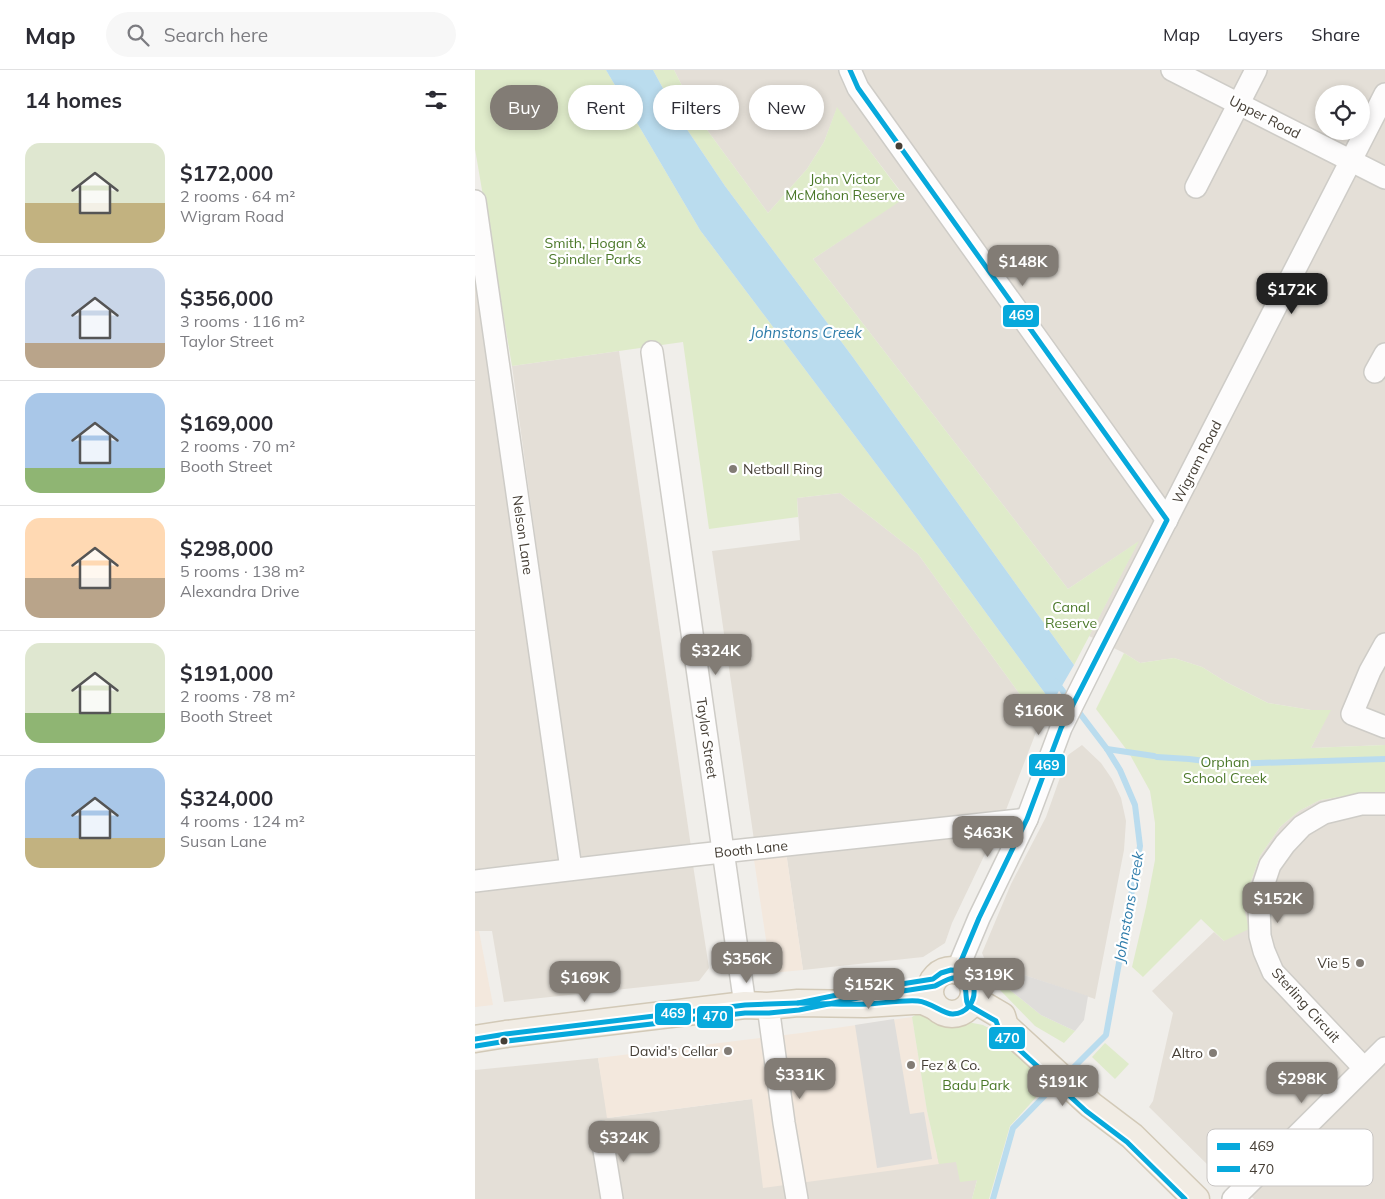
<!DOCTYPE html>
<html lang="en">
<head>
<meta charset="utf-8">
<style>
	:root { --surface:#fff; --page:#f7f7f7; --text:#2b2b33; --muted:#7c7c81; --line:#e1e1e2; --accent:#827c75 }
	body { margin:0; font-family:Mulish,sans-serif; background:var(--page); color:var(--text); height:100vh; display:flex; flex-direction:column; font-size:19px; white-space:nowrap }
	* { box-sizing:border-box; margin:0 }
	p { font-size:16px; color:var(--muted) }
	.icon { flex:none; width:28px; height:28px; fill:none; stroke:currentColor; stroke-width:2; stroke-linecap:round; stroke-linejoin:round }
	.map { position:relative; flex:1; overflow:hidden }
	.panel { display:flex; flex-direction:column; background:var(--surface); width:475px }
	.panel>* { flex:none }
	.guide { position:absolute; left:15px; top:15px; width:475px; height:45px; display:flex; gap:10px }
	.controls { position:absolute; left:840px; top:15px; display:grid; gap:10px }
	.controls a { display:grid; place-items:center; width:55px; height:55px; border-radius:50%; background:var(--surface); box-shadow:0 2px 8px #0003; font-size:25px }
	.price { position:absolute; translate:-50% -42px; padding:0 11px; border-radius:10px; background:var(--accent); color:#fff; font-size:16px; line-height:32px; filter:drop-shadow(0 1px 2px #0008) }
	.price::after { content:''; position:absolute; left:50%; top:30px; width:15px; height:11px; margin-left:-8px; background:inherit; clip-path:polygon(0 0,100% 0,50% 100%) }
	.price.selected { background:#222; color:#fff }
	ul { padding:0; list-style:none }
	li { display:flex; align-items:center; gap:15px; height:125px; padding:0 25px }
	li+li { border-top:1px solid var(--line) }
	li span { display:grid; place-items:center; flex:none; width:140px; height:100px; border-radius:15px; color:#555 }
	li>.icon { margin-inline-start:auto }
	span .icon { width:60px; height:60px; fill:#fffc; stroke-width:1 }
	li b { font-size:21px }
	h2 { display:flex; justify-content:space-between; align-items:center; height:60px; padding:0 25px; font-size:21px }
	.chip { padding:0 18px; border-radius:22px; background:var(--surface); box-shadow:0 2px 8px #0003; font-size:18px; line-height:45px }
	.chip.selected { background:var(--accent); color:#fff }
	header { display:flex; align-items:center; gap:30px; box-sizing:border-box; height:70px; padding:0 25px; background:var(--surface); border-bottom:1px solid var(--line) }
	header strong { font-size:24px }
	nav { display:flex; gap:28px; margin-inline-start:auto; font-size:18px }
	.search { width:350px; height:45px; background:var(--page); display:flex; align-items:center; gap:12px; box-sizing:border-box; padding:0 18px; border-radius:28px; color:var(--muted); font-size:19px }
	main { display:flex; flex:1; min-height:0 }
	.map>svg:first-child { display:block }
	.residential { fill:#e4dfd7; fill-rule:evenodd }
	.commercial { fill:#f3e8dd }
	.green { fill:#dfebca }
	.parking { fill:#dfddda }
	.water { fill:#badcee }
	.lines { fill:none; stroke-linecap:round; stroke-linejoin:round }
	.stream { stroke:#badcee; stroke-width:6 }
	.minor-casing { stroke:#ceccc7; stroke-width:24 }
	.major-casing { stroke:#d2c9b7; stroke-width:29 }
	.minor { stroke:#fdfcfc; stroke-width:21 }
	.major { stroke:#f1ece4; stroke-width:26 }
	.bus-1-casing { stroke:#fff; stroke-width:9 }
	.bus-2-casing { stroke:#fff; stroke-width:9 }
	.bus-1 { stroke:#07a9dc; stroke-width:5 }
	.bus-2 { stroke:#07a9dc; stroke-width:5 }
	.bus-dot { fill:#463f36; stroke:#fff; stroke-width:2 }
	.poi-dot { fill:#827c75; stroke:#fff; stroke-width:2 }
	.labels { text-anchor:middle; stroke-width:4.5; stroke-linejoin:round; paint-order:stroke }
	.street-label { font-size:14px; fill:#463f36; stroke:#fff }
	.park-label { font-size:14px; fill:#4b7829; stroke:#fff }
	.poi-label { font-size:14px; fill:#463f36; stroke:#fff; text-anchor:end }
	.water-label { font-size:15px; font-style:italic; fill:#2e7caa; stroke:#fff }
	.key { fill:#fff; stroke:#c8c5c3; stroke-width:1 }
	.key-label { font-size:14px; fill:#463f36 }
	.line-badge { stroke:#fff; stroke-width:2 }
	.badge-label { font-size:14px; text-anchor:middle; font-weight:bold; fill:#fff }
</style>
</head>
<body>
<header>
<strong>Map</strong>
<div class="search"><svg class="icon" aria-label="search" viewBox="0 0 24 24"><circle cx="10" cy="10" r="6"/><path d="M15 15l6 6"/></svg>Search here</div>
<nav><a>Map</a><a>Layers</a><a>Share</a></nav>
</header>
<main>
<section class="panel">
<h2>14 homes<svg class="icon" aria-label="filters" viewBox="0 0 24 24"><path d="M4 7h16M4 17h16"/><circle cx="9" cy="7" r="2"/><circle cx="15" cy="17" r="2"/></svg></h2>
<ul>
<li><span style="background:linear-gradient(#dfe7d0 60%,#c2b280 0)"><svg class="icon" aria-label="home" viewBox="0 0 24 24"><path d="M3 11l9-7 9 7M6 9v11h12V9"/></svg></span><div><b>$172,000</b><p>2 rooms · 64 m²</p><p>Wigram Road</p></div></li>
<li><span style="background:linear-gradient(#c9d6e8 75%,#b9a48a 0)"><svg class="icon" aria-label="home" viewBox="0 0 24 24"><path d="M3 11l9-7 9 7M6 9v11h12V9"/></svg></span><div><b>$356,000</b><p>3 rooms · 116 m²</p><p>Taylor Street</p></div></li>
<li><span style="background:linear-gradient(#a9c7e8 75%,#8fb573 0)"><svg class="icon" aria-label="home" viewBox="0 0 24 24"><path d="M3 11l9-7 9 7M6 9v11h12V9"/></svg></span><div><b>$169,000</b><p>2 rooms · 70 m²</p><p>Booth Street</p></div></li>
<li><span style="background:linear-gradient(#ffd9b3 60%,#b9a48a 0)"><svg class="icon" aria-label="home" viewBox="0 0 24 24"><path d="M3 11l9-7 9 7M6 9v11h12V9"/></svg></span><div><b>$298,000</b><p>5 rooms · 138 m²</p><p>Alexandra Drive</p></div></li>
<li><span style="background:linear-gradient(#dfe7d0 70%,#8fb573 0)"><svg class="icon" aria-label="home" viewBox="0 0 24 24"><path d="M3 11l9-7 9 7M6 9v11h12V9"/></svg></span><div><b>$191,000</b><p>2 rooms · 78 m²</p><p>Booth Street</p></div></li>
<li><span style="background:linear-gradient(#a9c7e8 70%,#c2b280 0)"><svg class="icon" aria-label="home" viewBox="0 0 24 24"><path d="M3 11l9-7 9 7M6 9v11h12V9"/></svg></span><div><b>$324,000</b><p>4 rooms · 124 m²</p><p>Susan Lane</p></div></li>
</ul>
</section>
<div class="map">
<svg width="910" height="1129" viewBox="0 0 910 1129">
	<rect width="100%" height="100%" fill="#f0eeea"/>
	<g class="residential">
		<path d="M 199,0 L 910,0 L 910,675 L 836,678 L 855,640 L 836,640 L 793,633 L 751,612 L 727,597 L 699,588 L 665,593 L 649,583 L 614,566 L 663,472 L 593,519 L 338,189 L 430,127 L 362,38 L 349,72 L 332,99 L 293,143 L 224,49 ZM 849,24 L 886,24 L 886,61 L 849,61 Z"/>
		<polygon points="0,199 85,793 0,802"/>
		<polygon points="144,281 216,777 104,790 37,296"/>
		<polygon points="365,423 443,484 565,652 531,740 279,770 237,481 325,470 322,428"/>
		<polygon points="607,675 626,693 637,709 646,728 651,751 649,780 620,929 511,892 507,883 536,814 571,747 593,685"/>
		<polygon points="889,723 910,723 910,1129 779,1129 750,1100 738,1100 674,1037 678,1031 698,943 677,921 739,862 749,871 769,838 775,814 785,786 805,757 824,741 845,730"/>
		<polygon points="521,761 477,853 470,873 448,887 328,900 311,782"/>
		<polygon points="218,795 234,898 224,911 29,932 17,861 0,861 0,822"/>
		<polygon points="123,988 133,1048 277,1029 481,1092 502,1110 497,1129 0,1129 0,1000"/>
	</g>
	<g class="commercial">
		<polygon points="311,782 328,900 296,903 278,783"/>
		<polygon points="0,861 4,861 18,935 0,937"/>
		<polygon points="437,947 452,1041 464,1094 288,1118 277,1029 132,1048 123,988 326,963"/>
	</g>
	<g class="green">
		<polygon points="0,0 131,0 225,160 432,435 577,633 565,652 443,484 365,423 322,428 323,447 234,459 208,272 37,296 0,79"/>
		<polygon points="178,0 199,0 224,49 293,143 332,99 349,72 362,37 430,128 338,189 593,519 664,471 599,595 377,286 250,116 203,46"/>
		<polygon points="649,583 665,593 699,588 727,597 751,612 793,633 836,640 856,640 836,678 910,675 910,723 889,723 845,730 824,741 805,757 785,786 775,814 769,838 774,859 749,871 726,849 668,907 657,897 671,837 680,790 680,753 675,721 654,683 621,639"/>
		<polygon points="530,916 566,945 600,961 589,973 560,956 525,920"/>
		<polygon points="452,938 467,947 508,955 525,964 574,1013 535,1056 514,1129 497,1129 502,1110 485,1112 481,1092 464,1094 452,1041 437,947"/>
		<polygon points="630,973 654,994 640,1009 617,987"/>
	</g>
	<g class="parking">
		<polygon points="537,901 613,926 609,950 600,961 566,945 530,916"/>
		<polygon points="419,949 435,1044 449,1042 457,1089 402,1098 380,955"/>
	</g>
	<polygon class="water" points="131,0 178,0 203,46 250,116 377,286 599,595 577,633 432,435 225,160"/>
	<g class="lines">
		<g class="stream">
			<polyline points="581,612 632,679 645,700 660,735 665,776 631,965 591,1005"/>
			<polyline points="632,679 679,686"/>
			<polyline points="682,687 714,689 754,694 910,689"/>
			<polyline points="518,1129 538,1058 583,1012"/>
		</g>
		<g class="minor-casing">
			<g id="minor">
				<polyline points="375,0 383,18 692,450"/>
				<polyline points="697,0 910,108"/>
				<polyline points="721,117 781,0"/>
				<polyline points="0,131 96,799"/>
				<polyline points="177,282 270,935"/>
				<polyline points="900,302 910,284"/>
				<polyline points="910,574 895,601 877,644 910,657"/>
				<polyline points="0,811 220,785 552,749"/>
				<polyline points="484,901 486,891 504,848 552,749 586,658 627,576 910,24"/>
				<polyline points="293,936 309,1053 322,1129"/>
				<polyline points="889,998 798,902 789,881 785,866 784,835 788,816 795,795 810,774 827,756 849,743 886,734 910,734"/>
				<polyline points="126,1062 137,1129"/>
				<polyline points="758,1129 910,978"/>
			</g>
		</g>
		<g class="major-casing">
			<g id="major">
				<circle cx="477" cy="922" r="22"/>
				<polyline points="498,929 527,946 530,956 616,1035 657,1066 721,1129"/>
				<polyline points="0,969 31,964 270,935 293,936 323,933 390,934 438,931 448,931 459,936"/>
			</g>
		</g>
		<use href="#minor" class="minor"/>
		<use href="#major" class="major"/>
		<g class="bus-1-casing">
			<g id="bus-1">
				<polyline points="375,0 383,18 692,450 586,658 552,749 504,848 486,891 484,901"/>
				<path d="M 476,900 C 507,900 506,942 478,944 C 469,945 456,932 443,931 C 426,930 409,933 393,934 C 369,935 346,933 323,933 L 382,921 L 458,909 L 466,903 Z"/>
				<polyline points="0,969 31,964 270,935 323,933"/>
			</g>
		</g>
		<g class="bus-2-casing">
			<path id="bus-2" d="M 1,976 L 32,971 L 270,943 L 294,943 L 324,940 L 383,928 L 460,916 C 470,911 486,899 490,918 C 492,924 490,929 493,935 L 521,951 L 525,962 L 611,1041 L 652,1072 L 710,1129"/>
		</g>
		<use href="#bus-1" class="bus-1"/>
		<use href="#bus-2" class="bus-2"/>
	</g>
	<g class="bus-dot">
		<circle cx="424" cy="76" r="4.5"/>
		<circle cx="29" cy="971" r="4.5"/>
	</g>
	<g class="poi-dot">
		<circle cx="258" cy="399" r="5"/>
		<circle cx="885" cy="893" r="5"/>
		<circle cx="253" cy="981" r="5"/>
		<circle cx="738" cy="983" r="5"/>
		<circle cx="436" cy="995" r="5"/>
	</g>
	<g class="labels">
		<g class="street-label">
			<text transform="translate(790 47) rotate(27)" y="5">Upper Road</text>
			<text transform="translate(722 392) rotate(-63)" y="5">Wigram Road</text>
			<text transform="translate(48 465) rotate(82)" y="5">Nelson Lane</text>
			<text transform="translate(232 668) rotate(82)" y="5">Taylor Street</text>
			<text transform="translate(276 779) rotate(-6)" y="5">Booth Lane</text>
			<text transform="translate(831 935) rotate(48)" y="5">Sterling Circuit</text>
		</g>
		<g class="park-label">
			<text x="370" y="114">John Victor<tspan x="370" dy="16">McMahon Reserve</tspan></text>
			<text x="120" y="178">Smith, Hogan &amp;<tspan x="120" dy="16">Spindler Parks</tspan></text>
			<text x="596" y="542">Canal<tspan x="596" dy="16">Reserve</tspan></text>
			<text x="750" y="697">Orphan<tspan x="750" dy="16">School Creek</tspan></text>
			<text x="501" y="1020">Badu Park</text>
		</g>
		<g class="poi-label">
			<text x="268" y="404" text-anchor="start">Netball Ring</text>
			<text x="875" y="898">Vie 5</text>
			<text x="243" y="986">David's Cellar</text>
			<text x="728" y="988">Altro</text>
			<text x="446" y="1000" text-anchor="start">Fez &amp; Co.</text>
		</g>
		<g class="water-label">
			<text x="331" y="268">Johnstons Creek</text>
			<text transform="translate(654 837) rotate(-80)" y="5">Johnstons Creek</text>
		</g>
	</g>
	<rect x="732" y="1059" width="166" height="57" rx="8" class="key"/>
	<rect x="742" y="1073" width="23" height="7" fill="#07a9dc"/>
	<rect x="742" y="1096" width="23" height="6" fill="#07a9dc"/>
	<g class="key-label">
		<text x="774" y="1081">469</text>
		<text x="774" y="1104">470</text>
	</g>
	<g class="line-badge">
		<rect x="527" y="234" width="38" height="24" rx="5" fill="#07a9dc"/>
		<rect x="553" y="683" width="38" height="24" rx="5" fill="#07a9dc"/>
		<rect x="179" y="932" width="38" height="24" rx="5" fill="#07a9dc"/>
		<rect x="221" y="935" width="38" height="24" rx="5" fill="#07a9dc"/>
		<rect x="513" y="956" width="38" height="24" rx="5" fill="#07a9dc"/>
	</g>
	<g class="badge-label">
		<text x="546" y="250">469</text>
		<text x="572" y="700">469</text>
		<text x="198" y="948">469</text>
		<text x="240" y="951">470</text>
		<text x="532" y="973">470</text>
	</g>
</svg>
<div class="controls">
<a><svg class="icon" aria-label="locate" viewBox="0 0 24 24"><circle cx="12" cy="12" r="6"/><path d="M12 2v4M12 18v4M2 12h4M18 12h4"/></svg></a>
</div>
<b class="price" style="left:548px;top:217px">$148K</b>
<b class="price selected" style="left:817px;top:245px">$172K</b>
<b class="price" style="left:241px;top:606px">$324K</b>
<b class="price" style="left:564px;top:666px">$160K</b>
<b class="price" style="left:513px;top:788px">$463K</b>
<b class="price" style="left:803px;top:854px">$152K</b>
<b class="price" style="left:272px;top:914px">$356K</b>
<b class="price" style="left:514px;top:930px">$319K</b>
<b class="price" style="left:110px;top:933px">$169K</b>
<b class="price" style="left:394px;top:940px">$152K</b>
<b class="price" style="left:325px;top:1030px">$331K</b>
<b class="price" style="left:827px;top:1034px">$298K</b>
<b class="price" style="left:588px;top:1037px">$191K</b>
<b class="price" style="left:149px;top:1093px">$324K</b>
<div class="guide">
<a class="chip selected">Buy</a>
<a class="chip">Rent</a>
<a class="chip">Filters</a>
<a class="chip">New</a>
</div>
</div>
</main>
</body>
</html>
